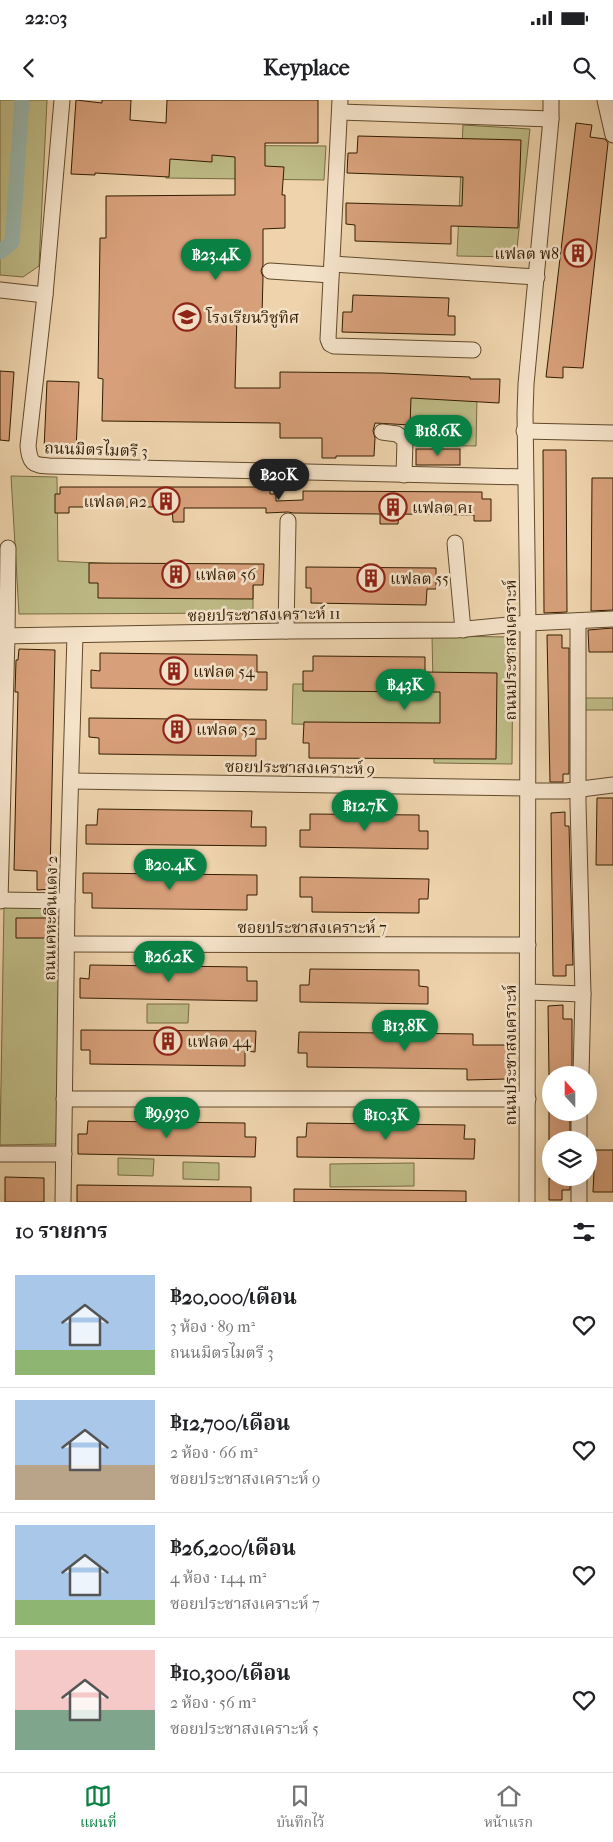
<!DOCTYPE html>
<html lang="th">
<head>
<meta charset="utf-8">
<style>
	:root { --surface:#fff; --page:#f6f6f6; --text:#202124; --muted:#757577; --line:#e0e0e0; --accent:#0b8043 }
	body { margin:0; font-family:"IM FELL French Canon","Noto Serif Thai",serif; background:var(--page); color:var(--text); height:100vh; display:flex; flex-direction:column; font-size:19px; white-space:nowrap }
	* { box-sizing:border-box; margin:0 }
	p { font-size:16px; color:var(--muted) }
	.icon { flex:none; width:28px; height:28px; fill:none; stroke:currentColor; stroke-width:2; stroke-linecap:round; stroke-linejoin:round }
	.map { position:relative; height:1102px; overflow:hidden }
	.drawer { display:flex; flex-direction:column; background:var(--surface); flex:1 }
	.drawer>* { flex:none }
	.needle { width:32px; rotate:339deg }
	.buttons { position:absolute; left:542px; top:966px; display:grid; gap:10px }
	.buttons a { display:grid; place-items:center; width:55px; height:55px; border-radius:50%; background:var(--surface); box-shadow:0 5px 20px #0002; font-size:25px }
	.price { position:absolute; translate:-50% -42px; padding:0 11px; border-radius:18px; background:var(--accent); color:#fff; font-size:16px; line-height:32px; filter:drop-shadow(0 1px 2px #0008) }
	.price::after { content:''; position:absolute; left:50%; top:30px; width:15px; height:11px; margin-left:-8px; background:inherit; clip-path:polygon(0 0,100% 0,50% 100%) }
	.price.current { background:#222; color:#fff }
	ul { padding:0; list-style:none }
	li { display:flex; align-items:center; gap:15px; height:125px; padding:0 15px }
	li+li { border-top:1px solid var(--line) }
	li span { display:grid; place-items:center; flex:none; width:140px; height:100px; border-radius:0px; color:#555 }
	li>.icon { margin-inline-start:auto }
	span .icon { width:60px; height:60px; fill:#fffc; stroke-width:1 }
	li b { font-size:21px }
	h2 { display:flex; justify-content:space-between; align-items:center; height:60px; padding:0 15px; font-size:21px }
	.status { display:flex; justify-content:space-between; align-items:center; height:35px; padding:0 25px; background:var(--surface); direction:ltr }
	.status svg { height:14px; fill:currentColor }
	header { display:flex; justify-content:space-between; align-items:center; height:65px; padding:0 15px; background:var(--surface); font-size:22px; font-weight:700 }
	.tab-bar { display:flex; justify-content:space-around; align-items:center; height:70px; border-top:1px solid var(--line); background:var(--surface); font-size:14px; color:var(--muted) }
	.tab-bar a { display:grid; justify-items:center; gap:2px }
	.tab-bar .current { color:var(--accent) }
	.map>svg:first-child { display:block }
	.green { fill:#bebb86; stroke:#786c43 }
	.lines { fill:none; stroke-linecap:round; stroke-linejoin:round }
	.canal { stroke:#99b7ad; stroke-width:15 }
	.building { fill:#d7a07a; stroke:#321c00 }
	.minor-casing { stroke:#614a2b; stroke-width:17 }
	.minor { stroke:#f4e2c9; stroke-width:15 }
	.labels { text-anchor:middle; stroke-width:5; stroke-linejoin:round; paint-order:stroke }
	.poi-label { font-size:16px; fill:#321c00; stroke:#f4e2c9; text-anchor:start }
	.street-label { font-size:16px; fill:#321c00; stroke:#f4e2c9 }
</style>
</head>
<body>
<div class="status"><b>22:03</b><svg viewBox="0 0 49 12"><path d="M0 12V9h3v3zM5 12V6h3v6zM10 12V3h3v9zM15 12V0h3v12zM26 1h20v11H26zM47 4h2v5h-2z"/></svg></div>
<header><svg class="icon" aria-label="back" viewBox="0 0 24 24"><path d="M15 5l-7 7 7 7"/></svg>Keyplace<svg class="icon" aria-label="search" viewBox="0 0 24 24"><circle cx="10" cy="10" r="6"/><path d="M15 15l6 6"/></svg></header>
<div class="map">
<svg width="613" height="1102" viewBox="0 0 613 1102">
	<rect width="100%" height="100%" fill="#eed3ac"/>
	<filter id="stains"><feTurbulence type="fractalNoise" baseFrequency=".004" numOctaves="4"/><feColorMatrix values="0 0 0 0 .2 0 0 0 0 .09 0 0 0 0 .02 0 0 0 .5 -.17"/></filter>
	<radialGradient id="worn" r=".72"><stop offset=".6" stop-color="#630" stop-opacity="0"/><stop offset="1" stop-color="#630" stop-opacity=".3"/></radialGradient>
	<g class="green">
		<polygon points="0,0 47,0 39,166 23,177 0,175"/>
		<polygon points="463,25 530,29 516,157 457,156"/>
		<polygon points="168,45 326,46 324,80 166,78"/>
		<polygon points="410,297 477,298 476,346 410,345"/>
		<polygon points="11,376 57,377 58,461 253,471 253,513 19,514"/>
		<polygon points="432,536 513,537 512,664 434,663 433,627 292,624 293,584 433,584"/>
		<rect x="582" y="598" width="31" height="12"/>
		<polygon points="4,805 62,807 56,1044 0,1045"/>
		<polygon points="147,904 189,904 188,923 147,923"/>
		<polygon points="118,1058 154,1059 153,1076 118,1075"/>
		<polygon points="183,1062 219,1063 219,1080 183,1079"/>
		<polygon points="414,1063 414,1086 330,1087 330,1064"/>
	</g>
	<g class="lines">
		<polyline class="canal" points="0,152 12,142 22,0"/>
	</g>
	<g class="building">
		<polygon points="76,0 102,3 102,0 131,0 130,20 166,23 167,0 318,0 318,43 265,43 265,66 284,67 282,95 285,95 285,128 263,129 263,165 261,171 263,177 262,215 237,215 235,288 280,288 280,272 382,273 470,277 470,279 500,279 499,303 411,298 410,325 375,323 373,331 375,338 374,356 336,356 336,358 322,358 322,338 280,338 280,323 102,321 103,279 98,278 100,138 106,138 106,96 235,95 235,57 212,55 212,62 170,59 169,77 95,73 95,75 71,74"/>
		<polygon points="576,23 592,25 590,37 605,39 608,43 583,268 563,267 563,278 546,277"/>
		<polygon points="358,36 521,40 518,128 451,126 451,144 355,141 355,125 346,124 346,103 462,106 463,77 347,73 348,53 357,53"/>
		<polygon points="353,195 449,198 448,216 455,216 455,235 342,232 343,212 352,212"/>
		<polygon points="0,271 14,272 9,341 0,340"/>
		<polygon points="47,281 79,282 76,351 44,350"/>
		<rect x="416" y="349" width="44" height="16"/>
		<polygon points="543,350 566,350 567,512 544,513"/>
		<polygon points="592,378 613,378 613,510 591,511"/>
		<polygon points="60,387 270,387 270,394 276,394 276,401 303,400 303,391 482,392 482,399 491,399 491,421 474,421 474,415 399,414 398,424 380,424 380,414 293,413 288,412 266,413 266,408 184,408 184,422 173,422 172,407 69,407 69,413 55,413 55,394 60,394"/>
		<polygon points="89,463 264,464 263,485 253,485 253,499 98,498 98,483 89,483"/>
		<polygon points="306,467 436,468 436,489 427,489 426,505 311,503 311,488 306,488"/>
		<polygon points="613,528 613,552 589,552 588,530"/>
		<polygon points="547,535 562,535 562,548 569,548 569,674 563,674 563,682 550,682"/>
		<polygon points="19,549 55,550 50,775 53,775 53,789 37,790 37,771 14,770 18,592 15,592 16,560 18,560"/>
		<polygon points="100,553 257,555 257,572 267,572 267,590 91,588 91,570 100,571"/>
		<polygon points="313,556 425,557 425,572 497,573 496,659 309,658 309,643 303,643 304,622 440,623 440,592 303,591 303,571 313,571"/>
		<polygon points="89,618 266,620 266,639 256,639 256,656 99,654 99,638 89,637"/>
		<polygon points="597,698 613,698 613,765 596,765"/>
		<polygon points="98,709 252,711 251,727 266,727 266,746 86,744 86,725 97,725"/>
		<polygon points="565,712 565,726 569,726 573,865 566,865 566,876 553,876 551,713"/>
		<polygon points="310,714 419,715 419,731 428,731 428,749 300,747 300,730 310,730"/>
		<polygon points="83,773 257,775 257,795 247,795 247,810 92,808 92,793 83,793"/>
		<polygon points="300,777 429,779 428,799 419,799 419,813 312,812 312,797 300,797"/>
		<polygon points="16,818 53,818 52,838 16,838"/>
		<polygon points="90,865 247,867 247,881 257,881 257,901 80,898 80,878 89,879"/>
		<polygon points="310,869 419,870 419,886 428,887 428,904 300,902 300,885 309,885"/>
		<polygon points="563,905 563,919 572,919 572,975 549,975 548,906"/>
		<polygon points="81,930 256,931 255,952 245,951 245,966 90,964 90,950 81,950"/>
		<polygon points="299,932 473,934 473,945 507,945 507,979 467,980 467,969 307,967 307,953 298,953"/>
		<rect x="549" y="1012" width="21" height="28"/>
		<polygon points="88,1021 245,1023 245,1037 256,1037 255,1057 78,1054 78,1034 87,1034"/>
		<polygon points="307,1023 465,1025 464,1039 475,1039 474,1059 297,1057 297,1037 306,1037"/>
		<polygon points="595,1050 613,1050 613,1092 593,1092"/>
		<polygon points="5,1077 44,1078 44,1102 5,1102"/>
		<polygon points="549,1078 570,1078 570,1090 562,1090 562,1100 549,1100"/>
		<polygon points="77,1085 251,1087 251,1102 77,1102"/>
		<polygon points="294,1089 466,1091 466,1102 294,1102"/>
	</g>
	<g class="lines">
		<g class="minor-casing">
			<g id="minor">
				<path d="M 62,0 L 45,195 L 28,346 C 30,363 32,365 49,366 L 525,377"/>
				<polyline points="340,0 328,239 330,244 334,246 473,250"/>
				<polyline points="605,0 613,35"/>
				<polyline points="340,12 551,19"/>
				<polyline points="332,164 537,177"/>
				<polyline points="270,171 331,175"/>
				<polyline points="0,190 45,195"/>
				<polyline points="524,331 613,333"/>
				<polyline points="382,332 397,334 405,340 404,375"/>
				<polyline points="455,443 463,530"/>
				<polyline points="578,521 578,703 583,894 581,975"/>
				<polyline points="286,531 288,421"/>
				<polyline points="0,536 286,531 456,530 528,523 613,519"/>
				<polyline points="71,681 528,688"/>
				<polyline points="528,691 566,691 613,685"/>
				<polyline points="0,800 67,801"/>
				<polyline points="0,801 7,536 8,448"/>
				<polyline points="66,844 528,845"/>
				<polyline points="528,892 583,894"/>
				<polyline points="64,999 528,999"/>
				<polyline points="579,1012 579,1040"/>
				<polyline points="0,1054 64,1054"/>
				<polyline points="579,1078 579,1102"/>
				<polyline points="63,1102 67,801 75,535"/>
				<polyline points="527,1102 528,523 525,314 526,284 551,19 551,0"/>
			</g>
		</g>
		<use href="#minor" class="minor"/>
	</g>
	<defs>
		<g id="building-ring" transform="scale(1.4375)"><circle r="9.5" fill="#f4e2c9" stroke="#8f2418" stroke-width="1.5"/><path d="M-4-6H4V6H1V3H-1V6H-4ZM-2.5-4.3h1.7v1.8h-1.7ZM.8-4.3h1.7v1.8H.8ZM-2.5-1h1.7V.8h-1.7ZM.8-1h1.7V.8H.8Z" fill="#8f2418"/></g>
		<g id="school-ring" transform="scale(1.4375)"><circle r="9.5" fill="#f4e2c9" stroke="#8f2418" stroke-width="1.5"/><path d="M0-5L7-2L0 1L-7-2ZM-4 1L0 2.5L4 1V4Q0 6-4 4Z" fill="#8f2418"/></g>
	</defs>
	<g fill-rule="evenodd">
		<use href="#building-ring" x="578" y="153"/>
		<use href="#school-ring" x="187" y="217"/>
		<use href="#building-ring" x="166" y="401"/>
		<use href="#building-ring" x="393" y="407"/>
		<use href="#building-ring" x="176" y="474"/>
		<use href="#building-ring" x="371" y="478"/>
		<use href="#building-ring" x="174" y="571"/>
		<use href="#building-ring" x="177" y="629"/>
		<use href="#building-ring" x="168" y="941"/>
	</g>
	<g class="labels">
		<g class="poi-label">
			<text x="559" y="159" text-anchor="end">แฟลต พ8</text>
			<text x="206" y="223">โรงเรียนวิชูทิศ</text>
			<text x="147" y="407" text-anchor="end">แฟลต ค2</text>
			<text x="412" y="413">แฟลต ค1</text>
			<text x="195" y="480">แฟลต 56</text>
			<text x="390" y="484">แฟลต 55</text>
			<text x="193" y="577">แฟลต 54</text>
			<text x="196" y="635">แฟลต 52</text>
			<text x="187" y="947">แฟลต 44</text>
		</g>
		<g class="street-label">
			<text transform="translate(96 349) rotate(2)" y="6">ถนนมิตรไมตรี 3</text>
			<text transform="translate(264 514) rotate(-1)" y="6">ซอยประชาสงเคราะห์ 11</text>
			<text transform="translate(510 550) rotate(-90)" y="6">ถนนประชาสงเคราะห์</text>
			<text transform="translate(300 667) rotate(1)" y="6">ซอยประชาสงเคราะห์ 9</text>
			<text transform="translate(50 818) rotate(-89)" y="6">ถนนเคหะดินแดง 2</text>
			<text x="312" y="833">ซอยประชาสงเคราะห์ 7</text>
			<text transform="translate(510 955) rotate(-90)" y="6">ถนนประชาสงเคราะห์</text>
		</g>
	</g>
	<rect width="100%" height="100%" filter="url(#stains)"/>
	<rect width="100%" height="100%" fill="url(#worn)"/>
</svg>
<div class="buttons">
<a><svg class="needle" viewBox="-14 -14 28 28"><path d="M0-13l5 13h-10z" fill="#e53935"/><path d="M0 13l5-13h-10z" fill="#757577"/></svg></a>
<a><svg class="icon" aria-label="layers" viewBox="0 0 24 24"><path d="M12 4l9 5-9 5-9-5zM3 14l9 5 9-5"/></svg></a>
</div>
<b class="price" style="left:216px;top:181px">฿23.4K</b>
<b class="price" style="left:438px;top:357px">฿18.6K</b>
<b class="price current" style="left:279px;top:401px">฿20K</b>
<b class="price" style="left:405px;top:611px">฿43K</b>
<b class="price" style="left:365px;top:732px">฿12.7K</b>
<b class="price" style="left:170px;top:791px">฿20.4K</b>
<b class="price" style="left:169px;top:883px">฿26.2K</b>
<b class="price" style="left:405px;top:952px">฿13.8K</b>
<b class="price" style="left:167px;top:1039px">฿9,930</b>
<b class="price" style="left:386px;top:1041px">฿10.3K</b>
</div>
<section class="drawer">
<h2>10 รายการ<svg class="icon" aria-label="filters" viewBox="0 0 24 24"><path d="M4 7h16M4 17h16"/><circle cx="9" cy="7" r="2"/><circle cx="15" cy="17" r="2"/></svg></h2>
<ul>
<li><span style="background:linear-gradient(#a9c7e8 75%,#8fb573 0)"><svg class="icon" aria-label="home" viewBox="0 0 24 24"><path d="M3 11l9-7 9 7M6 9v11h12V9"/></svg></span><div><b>฿20,000/เดือน</b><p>3 ห้อง · 89 m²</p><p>ถนนมิตรไมตรี 3</p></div><svg class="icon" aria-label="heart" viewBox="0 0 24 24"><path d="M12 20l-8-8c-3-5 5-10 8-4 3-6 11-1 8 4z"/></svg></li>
<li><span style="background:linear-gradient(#a9c7e8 65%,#b9a48a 0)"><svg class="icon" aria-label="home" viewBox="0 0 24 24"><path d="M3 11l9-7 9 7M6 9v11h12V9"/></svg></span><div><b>฿12,700/เดือน</b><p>2 ห้อง · 66 m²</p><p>ซอยประชาสงเคราะห์ 9</p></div><svg class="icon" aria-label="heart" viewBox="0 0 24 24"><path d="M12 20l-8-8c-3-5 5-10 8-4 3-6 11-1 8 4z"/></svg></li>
<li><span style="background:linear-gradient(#a9c7e8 75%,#8fb573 0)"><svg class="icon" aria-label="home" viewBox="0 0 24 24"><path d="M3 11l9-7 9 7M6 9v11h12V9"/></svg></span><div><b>฿26,200/เดือน</b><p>4 ห้อง · 144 m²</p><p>ซอยประชาสงเคราะห์ 7</p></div><svg class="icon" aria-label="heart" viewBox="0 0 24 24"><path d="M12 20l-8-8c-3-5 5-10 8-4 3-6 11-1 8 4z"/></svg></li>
<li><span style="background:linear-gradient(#f6c9c9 60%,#7fa58c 0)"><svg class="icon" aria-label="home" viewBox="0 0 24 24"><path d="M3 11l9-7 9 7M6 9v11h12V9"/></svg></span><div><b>฿10,300/เดือน</b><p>2 ห้อง · 56 m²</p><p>ซอยประชาสงเคราะห์ 5</p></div><svg class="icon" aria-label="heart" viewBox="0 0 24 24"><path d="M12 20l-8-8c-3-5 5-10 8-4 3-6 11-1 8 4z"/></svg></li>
</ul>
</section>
<nav class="tab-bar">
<a class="current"><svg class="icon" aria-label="map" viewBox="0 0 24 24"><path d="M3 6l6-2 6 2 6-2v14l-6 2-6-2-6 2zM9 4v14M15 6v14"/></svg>แผนที่</a>
<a><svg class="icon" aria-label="saved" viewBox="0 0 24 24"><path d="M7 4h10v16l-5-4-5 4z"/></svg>บันทึกไว้</a>
<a><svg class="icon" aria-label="home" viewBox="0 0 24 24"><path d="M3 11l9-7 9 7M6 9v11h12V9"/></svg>หน้าแรก</a>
</nav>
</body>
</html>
